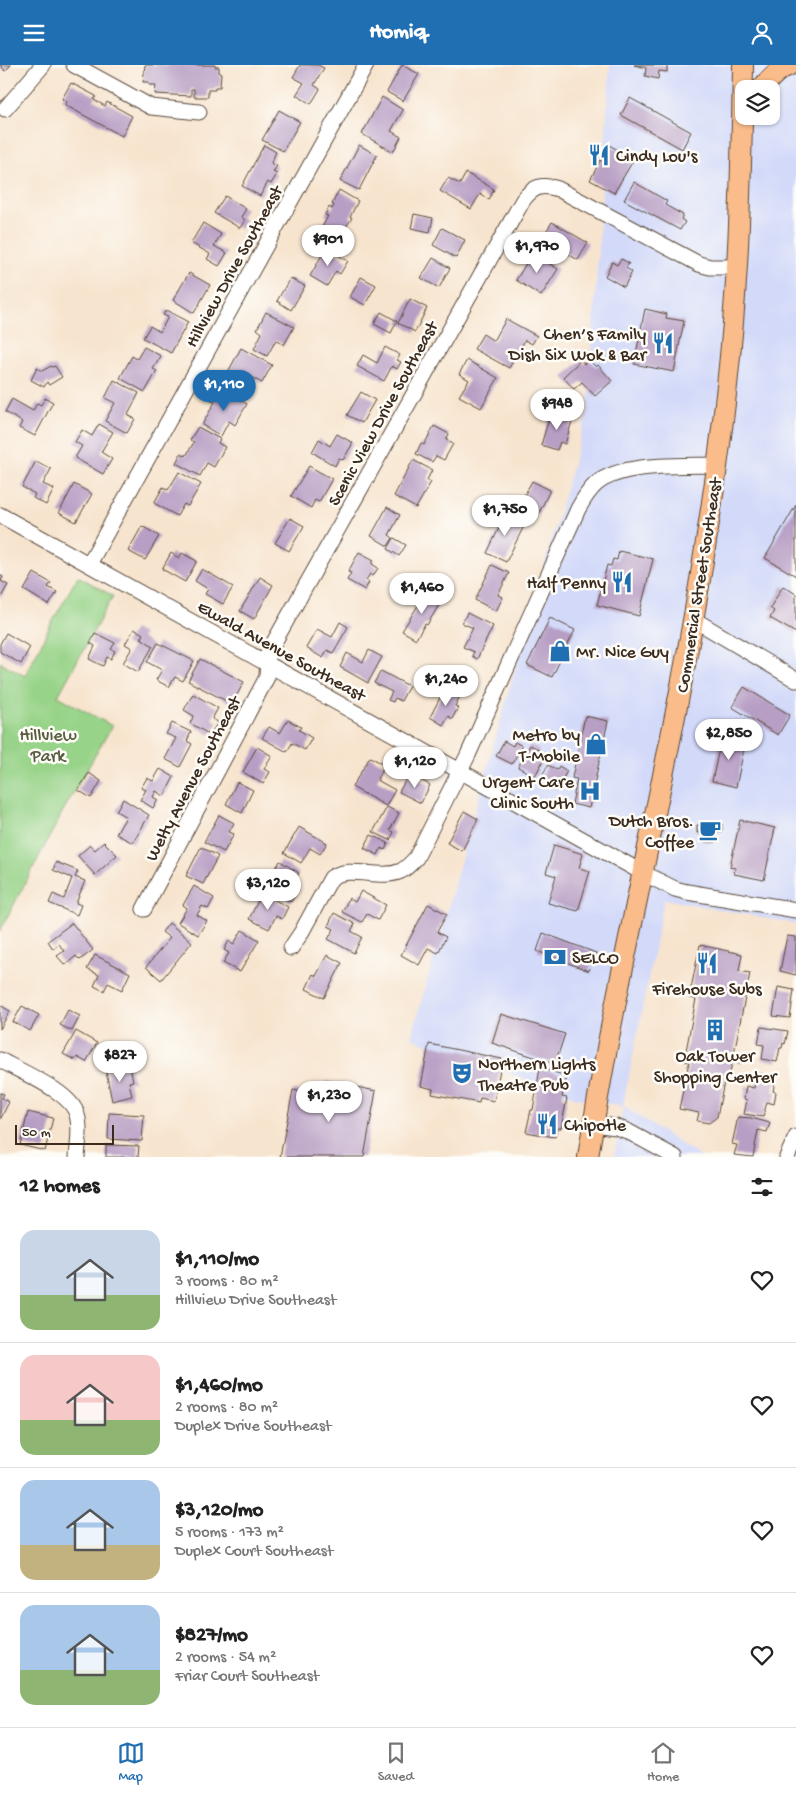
<!DOCTYPE html>
<html lang="en">
<head>
<meta charset="utf-8">
<style>
	:root { --surface:#fff; --page:#f2f2f2; --text:#222; --muted:#767676; --line:#e0e0e0; --accent:#1f6fb2 }
	body { margin:0; font-family:"Gochi Hand",sans-serif; background:var(--page); color:var(--text); height:100vh; display:flex; flex-direction:column; font-size:19px; white-space:nowrap }
	* { box-sizing:border-box; margin:0 }
	p { font-size:16px; color:var(--muted) }
	.icon { flex:none; width:28px; height:28px; fill:none; stroke:currentColor; stroke-width:2; stroke-linecap:round; stroke-linejoin:round }
	.map { position:relative; height:1092px; overflow:hidden }
	.sheet { display:flex; flex-direction:column; background:var(--surface); flex:1 }
	.sheet>* { flex:none }
	.fabs { position:absolute; left:735px; top:15px; display:grid; gap:10px }
	.fabs a { display:grid; place-items:center; width:45px; height:45px; border-radius:10px; background:var(--surface); box-shadow:0 1px 4px #0004; font-size:25px }
	.scale { position:absolute; left:15px; bottom:12px; width:99px; box-sizing:border-box; padding-left:5px; border:2px solid #3b2a1e; border-top:0; font-size:14px; line-height:18px; white-space:nowrap; color:#3b2a1e; -webkit-text-stroke:4px #fdfcf7; paint-order:stroke }
	.price { position:absolute; translate:-50% -42px; padding:0 11px; border-radius:18px; background:#fff; color:#222; font-size:16px; line-height:32px; filter:drop-shadow(0 1px 2px #0008) }
	.price::after { content:''; position:absolute; left:50%; top:30px; width:15px; height:11px; margin-left:-8px; background:inherit; clip-path:polygon(0 0,100% 0,50% 100%) }
	.price.active { background:var(--accent); color:#fff }
	ul { padding:0; list-style:none }
	li { display:flex; align-items:center; gap:15px; height:125px; padding:0 20px }
	li+li { border-top:1px solid var(--line) }
	li span { display:grid; place-items:center; flex:none; width:140px; height:100px; border-radius:15px; color:#555 }
	li>.icon { margin-inline-start:auto }
	span .icon { width:60px; height:60px; fill:#fffc; stroke-width:1 }
	li b { font-size:21px }
	h2 { display:flex; justify-content:space-between; align-items:center; height:60px; padding:0 20px; font-size:21px }
	header { display:flex; justify-content:space-between; align-items:center; height:65px; padding:0 20px; background:var(--accent); color:#fff; font-size:22px; font-weight:700 }
	.dock { display:flex; justify-content:space-around; align-items:center; height:70px; border-top:1px solid var(--line); background:var(--surface); font-size:14px; color:var(--muted) }
	.dock a { display:grid; justify-items:center; gap:2px }
	.dock .active { color:var(--accent) }
	.map>svg:first-child { display:block }
	.built { fill:#d2d9f9; fill-rule:evenodd }
	.green { fill:#97d388; stroke:#697e53 }
	.building { fill:#b79ec4 }
	.lines { fill:none; stroke-linecap:round; stroke-linejoin:round }
	.minor-casing { stroke:#574638; stroke-width:17 }
	.major-casing { stroke:#574638; stroke-width:22 }
	.minor { stroke:#fff; stroke-width:15 }
	.major { stroke:#f9bc8a; stroke-width:20 }
	.labels { text-anchor:middle; stroke-width:5; stroke-linejoin:round; paint-order:stroke }
	.poi-label { font-size:18px; fill:#3b2a1e; stroke:#fdfcf7; text-anchor:start }
	.street-label { font-size:18px; fill:#3b2a1e; stroke:#fdfcf7 }
	.park-label { font-size:18px; fill:#575d3e; stroke:#fdfcf7 }
</style>
</head>
<body>
<header><svg class="icon" aria-label="menu" viewBox="0 0 24 24"><path d="M4 6h16M4 12h16M4 18h16"/></svg>Homiq<svg class="icon" aria-label="person" viewBox="0 0 24 24"><circle cx="12" cy="8" r="4"/><path d="M4 21q1-7 8-7t8 7"/></svg></header>
<div class="map">
<svg width="796" height="1092" viewBox="0 0 796 1092">
	<rect width="100%" height="100%" fill="#fdfcf7"/>
	<filter id="ink" filterUnits="userSpaceOnUse"><feTurbulence type="fractalNoise" baseFrequency=".02" numOctaves="2"/><feDisplacementMap in="SourceGraphic" scale="10" xChannelSelector="R" yChannelSelector="G"/><feConvolveMatrix kernelMatrix="1 2 1 2 8 2 1 2 1" color-interpolation-filters="sRGB"/></filter>
	<filter id="wash" filterUnits="userSpaceOnUse"><feTurbulence type="fractalNoise" baseFrequency=".0096" numOctaves="4" result="noise"/><feDisplacementMap in="SourceGraphic" scale="20" xChannelSelector="R" yChannelSelector="G"/><feGaussianBlur stdDeviation="1.12" result="paint"/><feColorMatrix in="noise" values="0 0 0 0 0 0 0 0 0 0 0 0 0 0 0 0 0 1.4 0 .05"/><feComposite in="paint" operator="in"/></filter>
	<g filter="url(#wash)">
		<rect width="100%" height="100%" fill="#f7e4ce"/>
		<path class="built" d="M 610,0 L 796,0 L 796,859 L 664,834 L 623,1041 L 701,1092 L 614,1092 L 623,1042 L 574,1032 L 411,973 L 588,345 ZM 744,24 L 771,24 L 771,51 L 744,51 Z"/>
		<polygon class="green" points="78,511 113,531 58,631 112,661 63,746 0,866 0,597 25,611 50,561"/>
		<g id="blocks">
			<g class="building">
				<polygon points="0,0 11,0 5,6"/>
				<polygon points="145,0 215,0 215,2 219,2 219,8 221,8 220,22 215,22 215,25 208,25 208,32 194,32 194,24 191,24 191,31 155,29 156,20 149,20 149,17 143,17"/>
				<polygon points="300,0 318,0 324,3 314,20 320,24 311,39 296,30 304,18 293,12"/>
				<polygon points="402,0 419,9 403,36 387,27"/>
				<polygon points="634,0 667,0 667,7 659,6 658,14 645,11 646,3"/>
				<polygon points="71,18 96,31 94,35 105,41 107,37 132,51 122,71 65,40 67,37 62,34"/>
				<polygon points="382,32 403,45 391,66 401,72 393,87 362,69"/>
				<polygon points="630,33 691,67 682,84 621,50"/>
				<polygon points="279,45 300,57 283,86 262,75"/>
				<polygon points="264,80 276,87 271,98 277,101 273,107 277,109 271,119 268,117 260,131 242,121"/>
				<polygon points="359,80 377,90 359,125 340,116"/>
				<polygon points="609,80 634,94 614,128 590,115"/>
				<polygon points="466,108 494,124 489,135 480,129 471,144 440,126 448,113 460,119"/>
				<polygon points="634,117 667,136 665,140 683,150 681,154 685,157 680,165 624,135"/>
				<polygon points="339,125 358,136 350,152 352,153 338,174 321,164 328,151 325,150 329,142 332,144 334,140 332,139"/>
				<polygon points="225,131 246,144 241,152 245,155 240,163 214,148"/>
				<polygon points="414,149 433,153 430,167 411,163"/>
				<polygon points="552,157 588,178 578,195 553,180 555,176 544,170"/>
				<polygon points="203,158 221,169 214,181 227,188 219,201 207,194 210,189 191,178"/>
				<polygon points="442,163 465,175 456,193 433,180"/>
				<polygon points="326,183 348,196 340,209 336,206 327,221 310,211"/>
				<polygon points="529,186 558,204 541,231 516,215 527,197 524,195"/>
				<polygon points="433,193 450,203 439,223 421,213"/>
				<polygon points="621,194 629,198 626,203 632,207 624,222 605,211 612,197 617,200"/>
				<polygon points="189,208 210,220 194,248 173,235"/>
				<polygon points="361,212 376,220 365,240 350,232"/>
				<polygon points="290,213 305,221 291,245 277,236"/>
				<polygon points="410,234 427,243 415,267 398,258"/>
				<polygon points="645,244 667,249 666,253 684,256 674,307 634,299"/>
				<polygon points="166,245 188,257 171,288 143,273 150,261 160,267 168,252 163,250"/>
				<polygon points="266,247 294,262 284,280 276,275 267,291 254,284 262,268 257,264"/>
				<polygon points="381,247 397,256 391,268 374,259"/>
				<polygon points="506,254 537,271 532,279 525,275 509,303 474,284 483,269 494,276"/>
				<polygon points="144,282 161,291 153,304 157,306 145,327 120,313 132,291 137,294"/>
				<polygon points="385,282 400,290 397,295 401,297 397,304 392,301 384,316 357,301 363,290 377,298"/>
				<polygon points="241,283 272,300 262,318 246,309 236,326 222,318"/>
				<polygon points="467,295 498,313 481,343 459,331 469,315 459,309"/>
				<polygon points="581,295 584,299 589,295 596,302 598,300 612,316 595,331 582,317 574,324 563,312"/>
				<polygon points="51,301 52,302 55,301 62,312 49,320 47,317 44,322 31,315 37,303 42,306"/>
				<polygon points="114,315 139,328 128,350 135,354 127,368 105,356 115,338 105,333"/>
				<polygon points="218,323 247,339 235,360 229,356 221,371 202,360 215,337 211,335"/>
				<polygon points="361,327 375,335 362,358 347,350"/>
				<polygon points="45,333 53,337 35,371 19,363 22,357 5,347 12,334 33,346 37,338 41,340"/>
				<polygon points="551,347 573,353 565,379 560,377 557,385 541,380"/>
				<polygon points="99,359 113,367 101,387 112,394 103,409 75,393 82,381 75,377 82,365 92,371"/>
				<polygon points="434,361 449,369 446,375 453,379 444,395 436,391 432,397 416,389 421,378 424,380"/>
				<polygon points="198,362 220,374 218,378 225,382 214,402 207,398 200,411 176,398 181,388 186,391 194,377 190,375"/>
				<polygon points="337,369 353,378 343,395 339,393 335,401 312,387 319,374 330,381"/>
				<polygon points="413,395 432,405 427,415 431,417 416,443 394,431"/>
				<polygon points="36,396 51,404 43,419 54,424 46,440 33,433 35,429 22,422"/>
				<polygon points="309,401 332,414 319,437 315,435 311,443 291,431"/>
				<polygon points="179,407 201,419 188,441 184,439 177,451 154,438 163,422 168,425"/>
				<polygon points="532,416 550,425 538,450 519,440"/>
				<polygon points="74,419 92,429 76,457 59,448"/>
				<polygon points="796,440 796,511 765,493"/>
				<polygon points="387,442 400,450 389,470 393,473 388,481 371,471"/>
				<polygon points="498,447 524,461 506,497 487,488 500,461 493,457"/>
				<polygon points="290,453 304,461 289,486 275,478"/>
				<polygon points="142,461 159,471 145,495 128,486"/>
				<polygon points="394,473 406,480 399,491 388,484"/>
				<polygon points="619,486 653,494 639,551 597,540 607,500 611,501 613,494 617,495"/>
				<polygon points="359,487 374,495 372,499 378,503 373,511 370,509 366,515 369,517 365,525 347,515 351,508 348,507"/>
				<polygon points="171,488 179,493 182,488 197,496 185,517 162,504"/>
				<polygon points="492,500 509,508 498,530 503,532 496,546 475,535"/>
				<polygon points="202,504 233,522 223,539 205,529 208,524 195,516"/>
				<polygon points="34,508 51,518 48,522 57,527 49,540 24,525"/>
				<polygon points="0,510 3,512 1,516 8,520 0,534"/>
				<polygon points="260,512 273,520 254,554 240,546"/>
				<polygon points="783,521 796,529 796,568 770,553 774,546 770,543"/>
				<polygon points="427,526 442,535 427,560 425,559 416,574 402,566"/>
				<polygon points="467,548 493,561 477,594 472,591 474,587 463,582 473,563 462,558"/>
				<polygon points="550,553 575,565 552,612 527,600"/>
				<polygon points="340,557 348,562 333,588 327,585 323,593 306,583 317,564 332,572"/>
				<polygon points="134,564 143,569 141,573 153,581 138,607 123,598 132,583 125,579"/>
				<polygon points="6,568 30,582 21,599 0,587 0,579"/>
				<polygon points="95,568 115,578 111,584 115,586 111,594 107,592 103,601 89,594 95,581 90,578"/>
				<polygon points="158,578 194,596 183,616 175,612 169,622 156,615 162,605 147,597"/>
				<polygon points="369,585 382,592 368,618 340,602 347,588 363,597"/>
				<polygon points="200,594 244,617 232,639 188,616"/>
				<polygon points="381,606 409,621 401,636 395,633 393,637 388,635 392,627 374,618"/>
				<polygon points="744,622 790,650 778,670 732,642"/>
				<polygon points="445,623 460,631 455,641 458,643 452,654 448,651 443,660 430,652"/>
				<polygon points="193,629 218,643 212,654 218,657 210,670 190,658 194,651 184,645"/>
				<polygon points="585,651 608,656 589,743 572,739 577,714 572,713"/>
				<polygon points="288,655 301,662 299,665 312,673 305,685 292,678 287,687 262,673 269,662 280,668"/>
				<polygon points="172,658 191,667 187,676 192,679 180,702 165,694 176,673 166,669"/>
				<polygon points="722,670 746,675 736,722 712,716"/>
				<polygon points="504,676 513,681 515,677 522,681 512,699 496,691"/>
				<polygon points="530,680 539,685 537,688 545,692 535,711 518,702"/>
				<polygon points="257,682 272,691 264,704 270,707 263,719 243,707"/>
				<polygon points="370,692 385,700 377,715 395,725 386,741 352,722"/>
				<polygon points="548,700 557,705 559,701 567,706 557,724 540,714"/>
				<polygon points="160,704 174,712 164,731 156,726 153,732 158,735 153,743 140,735 146,725 141,723 147,713 153,716"/>
				<polygon points="89,708 101,716 91,733 78,725"/>
				<polygon points="409,709 430,720 421,738 399,727"/>
				<polygon points="237,717 253,725 242,748 226,739"/>
				<polygon points="123,734 149,750 133,778 116,769 126,752 116,746"/>
				<polygon points="387,742 399,748 390,765 394,767 390,775 373,767"/>
				<polygon points="464,746 478,754 462,786 447,778"/>
				<polygon points="219,750 234,758 229,767 234,769 224,787 204,777"/>
				<polygon points="740,755 775,763 764,815 734,809 735,803 730,802"/>
				<polygon points="722,759 722,767 715,767 715,777 705,777 705,767 697,768 697,760"/>
				<polygon points="299,762 327,778 320,789 310,783 301,798 284,788"/>
				<polygon points="371,770 388,778 385,785 381,783 378,790 364,783"/>
				<polygon points="104,777 117,790 95,810 78,791 90,780 95,785"/>
				<polygon points="554,780 583,789 579,803 590,806 578,846 548,838 556,811 546,808"/>
				<polygon points="201,782 218,791 203,819 186,811"/>
				<polygon points="280,796 299,808 292,821 299,824 291,837 265,822"/>
				<polygon points="56,797 78,806 75,812 85,816 76,838 81,840 77,850 49,838 53,829 64,834 72,813 53,805"/>
				<polygon points="194,821 214,833 208,844 202,841 197,850 207,856 198,870 178,858 187,843 183,840"/>
				<polygon points="361,826 386,840 378,855 367,849 362,857 342,847 349,833 355,837"/>
				<polygon points="262,828 288,842 282,854 276,851 269,864 249,854"/>
				<polygon points="428,839 447,849 437,867 446,872 438,888 428,883 419,900 401,890"/>
				<polygon points="334,848 355,859 351,866 362,872 354,888 328,874 334,864 328,861"/>
				<polygon points="72,858 93,885 80,895 76,891 65,900 57,891 64,886 59,879 53,884 48,876"/>
				<polygon points="169,858 192,877 161,915 146,902 170,873 162,867"/>
				<polygon points="242,865 259,875 240,907 223,898 229,888 224,885 229,876 234,879"/>
				<polygon points="543,868 596,888 589,906 537,886"/>
				<polygon points="787,871 796,872 796,910 780,906"/>
				<polygon points="700,880 742,889 739,906 750,908 729,1013 725,1012 717,1052 709,1058 697,1056 699,1048 679,1044 689,997 684,996 696,934 689,933"/>
				<polygon points="95,890 130,908 122,925 108,918 104,926 94,921 99,910 87,904"/>
				<polygon points="327,890 342,898 324,933 306,924 313,909 316,911"/>
				<polygon points="778,922 794,925 790,953 773,951"/>
				<polygon points="0,940 10,946 0,964"/>
				<polygon points="22,941 39,950 30,966 13,957"/>
				<polygon points="68,945 80,951 72,966 60,960"/>
				<polygon points="501,949 565,969 555,999 492,978"/>
				<polygon points="761,962 788,966 785,979 783,978 782,983 780,983 777,997 762,994 764,980 758,979"/>
				<polygon points="76,966 97,978 86,997 77,992 75,995 63,989"/>
				<polygon points="429,979 502,994 494,1036 480,1033 479,1038 432,1029 433,1024 421,1021"/>
				<polygon points="736,988 743,989 742,998 734,997"/>
				<polygon points="130,1002 133,1016 129,1017 132,1031 112,1036 106,1007"/>
				<polygon points="540,1003 567,1011 562,1032 567,1033 561,1063 557,1063 555,1072 526,1067 531,1045 533,1045"/>
				<polygon points="757,1008 776,1012 773,1026 776,1027 774,1039 767,1037 763,1052 744,1049 747,1035 744,1034 746,1021 754,1023"/>
				<polygon points="326,1016 376,1026 364,1092 280,1092 293,1025 323,1031"/>
				<polygon points="0,1028 4,1029 2,1033 9,1037 0,1055"/>
				<polygon points="28,1047 53,1053 45,1086 20,1080"/>
				<polygon points="109,1048 144,1050 142,1076 108,1074"/>
				<polygon points="738,1052 751,1053 770,1058 767,1067 758,1065 753,1092 734,1090 737,1080 732,1079"/>
				<polygon points="106,1080 139,1081 138,1092 106,1092"/>
			</g>
		</g>
	</g>
	<g filter="url(#ink)">
		<use href="#blocks" fill-opacity="0" stroke="#574638" stroke-width="1"/>
		<g class="lines">
			<g class="minor-casing">
				<g id="minor">
					<polyline points="74,0 151,42 199,47"/>
					<polyline points="5,44 43,0"/>
					<polyline points="0,450 643,808 675,824 687,827 796,845"/>
					<polyline points="89,499 366,0"/>
					<polyline points="693,554 796,615"/>
					<path d="M 144,844 L 267,612 L 268,588 L 523,135 C 534,121 541,119 558,124 L 699,199 L 710,202 L 737,202"/>
					<path d="M 291,883 L 301,868 L 331,813 C 351,799 379,816 401,806 C 407,803 411,798 416,793 L 468,690 L 578,444 C 583,435 588,426 596,419 C 622,397 685,401 718,400"/>
					<path d="M 0,995 C 19,1006 72,1027 77,1050 C 81,1063 78,1079 77,1092"/>
					<polyline points="593,1059 616,1062 627,1066 675,1092"/>
					<polyline points="787,1092 796,1072"/>
				</g>
			</g>
			<g class="major-casing">
				<g id="major">
					<path d="M 761,24 C 770,14 778,4 790,0"/>
					<path d="M 588,1092 C 621,883 676,679 707,470 C 721,381 732,290 737,200 C 741,133 742,67 743,0"/>
				</g>
			</g>
			<use href="#minor" class="minor"/>
			<use href="#major" class="major"/>
		</g>
	</g>
	<defs>
		<g id="restaurant-bare" transform="scale(1.725)"><path d="M-5-6h1v4h1v-4h1v4h1v-4h1v5L-1.5 .5V6h-2V.5L-5-1ZM5-6V6H3V1.5H1.5Q1.5-4 5-6Z" fill="#1f6fb2" stroke="#fdfcf7" stroke-width="2.5" paint-order="stroke"/></g>
		<g id="shop-bare" transform="scale(1.725)"><path d="M-5-2.5h2.3a2.7 3.5 0 0 1 5.4 0H5L5.5 6h-11ZM-1.5-2.5h3a1.5 2.3 0 0 0-3 0Z" fill="#1f6fb2" stroke="#fdfcf7" stroke-width="2.5" paint-order="stroke"/></g>
		<g id="hospital-bare" transform="scale(1.725)"><path d="M-5-5h3v3.5h4V-5h3V5h-3V1.5h-4V5h-3Z" fill="#1f6fb2" stroke="#fdfcf7" stroke-width="2.5" paint-order="stroke"/></g>
		<g id="cafe-bare" transform="scale(1.725)"><path d="M-5.5-4.5H6V0H3Q3 3.5 0 3.5H-2.5Q-5.5 3.5-5.5 0ZM3-3.2v2h1.7v-2ZM-6 4.5H4V6H-6Z" fill="#1f6fb2" stroke="#fdfcf7" stroke-width="2.5" paint-order="stroke"/></g>
		<g id="bank-bare" transform="scale(1.725)"><path d="M-6-4H6V4H-6ZM0-2.3a2.3 2.3 0 1 0 0 4.6a2.3 2.3 0 1 0 0-4.6Z" fill="#1f6fb2" stroke="#fdfcf7" stroke-width="2.5" paint-order="stroke"/></g>
		<g id="building-bare" transform="scale(1.725)"><path d="M-4-6H4V6H1V3H-1V6H-4ZM-2.5-4.3h1.7v1.8h-1.7ZM.8-4.3h1.7v1.8H.8ZM-2.5-1h1.7V.8h-1.7ZM.8-1h1.7V.8H.8Z" fill="#1f6fb2" stroke="#fdfcf7" stroke-width="2.5" paint-order="stroke"/></g>
		<g id="theatre-bare" transform="scale(1.725)"><path d="M-5-5.5Q0-4 5-5.5V0Q5 5 0 6Q-5 5-5 0ZM-3.3-2.5H-1v1.5H-3.3ZM1-2.5H3.3v1.5H1ZM-2.8 1Q0 5.5 2.8 1Z" fill="#1f6fb2" stroke="#fdfcf7" stroke-width="2.5" paint-order="stroke"/></g>
	</defs>
	<g fill-rule="evenodd">
		<use href="#restaurant-bare" x="599" y="90"/>
		<use href="#restaurant-bare" x="663" y="278"/>
		<use href="#restaurant-bare" x="622" y="517"/>
		<use href="#shop-bare" x="560" y="586"/>
		<use href="#shop-bare" x="596" y="679"/>
		<use href="#hospital-bare" x="590" y="726"/>
		<use href="#cafe-bare" x="710" y="765"/>
		<use href="#bank-bare" x="555" y="892"/>
		<use href="#restaurant-bare" x="707" y="898"/>
		<use href="#building-bare" x="715" y="965"/>
		<use href="#theatre-bare" x="462" y="1008"/>
		<use href="#restaurant-bare" x="547" y="1059"/>
	</g>
	<g class="labels">
		<g class="poi-label">
			<text x="616" y="96">Cindy Lou's</text>
			<text x="646" y="274" text-anchor="end">Chen’s Family<tspan x="646" dy="21">Dish Six Wok &amp; Bar</tspan></text>
			<text x="606" y="523" text-anchor="end">Half Penny</text>
			<text x="576" y="592">Mr. Nice Guy</text>
			<text x="580" y="675" text-anchor="end">Metro by<tspan x="580" dy="21">T-Mobile</tspan></text>
			<text x="574" y="722" text-anchor="end">Urgent Care<tspan x="574" dy="21">Clinic South</tspan></text>
			<text x="694" y="761" text-anchor="end">Dutch Bros.<tspan x="694" dy="21">Coffee</tspan></text>
			<text x="572" y="898">SELCO</text>
			<text x="707" y="929" text-anchor="middle">Firehouse Subs</text>
			<text x="715" y="996" text-anchor="middle">Oak Tower<tspan x="715" dy="21">Shopping Center</tspan></text>
			<text x="478" y="1004">Northern Lights<tspan x="478" dy="21">Theatre Pub</tspan></text>
			<text x="564" y="1065">Chipotle</text>
		</g>
		<g class="street-label">
			<text transform="translate(233 201) rotate(-61)" y="6">Hillview Drive Southeast</text>
			<text transform="translate(382 348) rotate(-61)" y="6">Scenic View Drive Southeast</text>
			<text transform="translate(698 520) rotate(-81)" y="6">Commercial Street Southeast</text>
			<text transform="translate(282 585) rotate(29)" y="6">Ewald Avenue Southeast</text>
			<text transform="translate(192 713) rotate(-62)" y="6">Welty Avenue Southeast</text>
		</g>
		<g class="park-label">
			<text x="48" y="675">Hillview<tspan x="48" dy="21">Park</tspan></text>
		</g>
	</g>
</svg>
<div class="fabs">
<a><svg class="icon" aria-label="layers" viewBox="0 0 24 24"><path d="M12 4l9 5-9 5-9-5zM3 14l9 5 9-5"/></svg></a>
</div>
<div class="scale">50 m</div>
<b class="price" style="left:328px;top:202px">$901</b>
<b class="price" style="left:537px;top:209px">$1,970</b>
<b class="price active" style="left:224px;top:347px">$1,110</b>
<b class="price" style="left:557px;top:366px">$948</b>
<b class="price" style="left:505px;top:472px">$1,750</b>
<b class="price" style="left:422px;top:550px">$1,460</b>
<b class="price" style="left:446px;top:642px">$1,240</b>
<b class="price" style="left:729px;top:696px">$2,850</b>
<b class="price" style="left:415px;top:724px">$1,120</b>
<b class="price" style="left:268px;top:846px">$3,120</b>
<b class="price" style="left:120px;top:1018px">$827</b>
<b class="price" style="left:329px;top:1058px">$1,230</b>
</div>
<section class="sheet">
<h2>12 homes<svg class="icon" aria-label="filters" viewBox="0 0 24 24"><path d="M4 7h16M4 17h16"/><circle cx="9" cy="7" r="2"/><circle cx="15" cy="17" r="2"/></svg></h2>
<ul>
<li><span style="background:linear-gradient(#c9d6e8 65%,#8fb573 0)"><svg class="icon" aria-label="home" viewBox="0 0 24 24"><path d="M3 11l9-7 9 7M6 9v11h12V9"/></svg></span><div><b>$1,110/mo</b><p>3 rooms · 80 m²</p><p>Hillview Drive Southeast</p></div><svg class="icon" aria-label="heart" viewBox="0 0 24 24"><path d="M12 20l-8-8c-3-5 5-10 8-4 3-6 11-1 8 4z"/></svg></li>
<li><span style="background:linear-gradient(#f6c9c9 65%,#8fb573 0)"><svg class="icon" aria-label="home" viewBox="0 0 24 24"><path d="M3 11l9-7 9 7M6 9v11h12V9"/></svg></span><div><b>$1,460/mo</b><p>2 rooms · 80 m²</p><p>Duplex Drive Southeast</p></div><svg class="icon" aria-label="heart" viewBox="0 0 24 24"><path d="M12 20l-8-8c-3-5 5-10 8-4 3-6 11-1 8 4z"/></svg></li>
<li><span style="background:linear-gradient(#a9c7e8 65%,#c2b280 0)"><svg class="icon" aria-label="home" viewBox="0 0 24 24"><path d="M3 11l9-7 9 7M6 9v11h12V9"/></svg></span><div><b>$3,120/mo</b><p>5 rooms · 173 m²</p><p>Duplex Court Southeast</p></div><svg class="icon" aria-label="heart" viewBox="0 0 24 24"><path d="M12 20l-8-8c-3-5 5-10 8-4 3-6 11-1 8 4z"/></svg></li>
<li><span style="background:linear-gradient(#a9c7e8 65%,#8fb573 0)"><svg class="icon" aria-label="home" viewBox="0 0 24 24"><path d="M3 11l9-7 9 7M6 9v11h12V9"/></svg></span><div><b>$827/mo</b><p>2 rooms · 54 m²</p><p>Friar Court Southeast</p></div><svg class="icon" aria-label="heart" viewBox="0 0 24 24"><path d="M12 20l-8-8c-3-5 5-10 8-4 3-6 11-1 8 4z"/></svg></li>
</ul>
</section>
<nav class="dock">
<a class="active"><svg class="icon" aria-label="map" viewBox="0 0 24 24"><path d="M3 6l6-2 6 2 6-2v14l-6 2-6-2-6 2zM9 4v14M15 6v14"/></svg>Map</a>
<a><svg class="icon" aria-label="saved" viewBox="0 0 24 24"><path d="M7 4h10v16l-5-4-5 4z"/></svg>Saved</a>
<a><svg class="icon" aria-label="home" viewBox="0 0 24 24"><path d="M3 11l9-7 9 7M6 9v11h12V9"/></svg>Home</a>
</nav>
</body>
</html>
